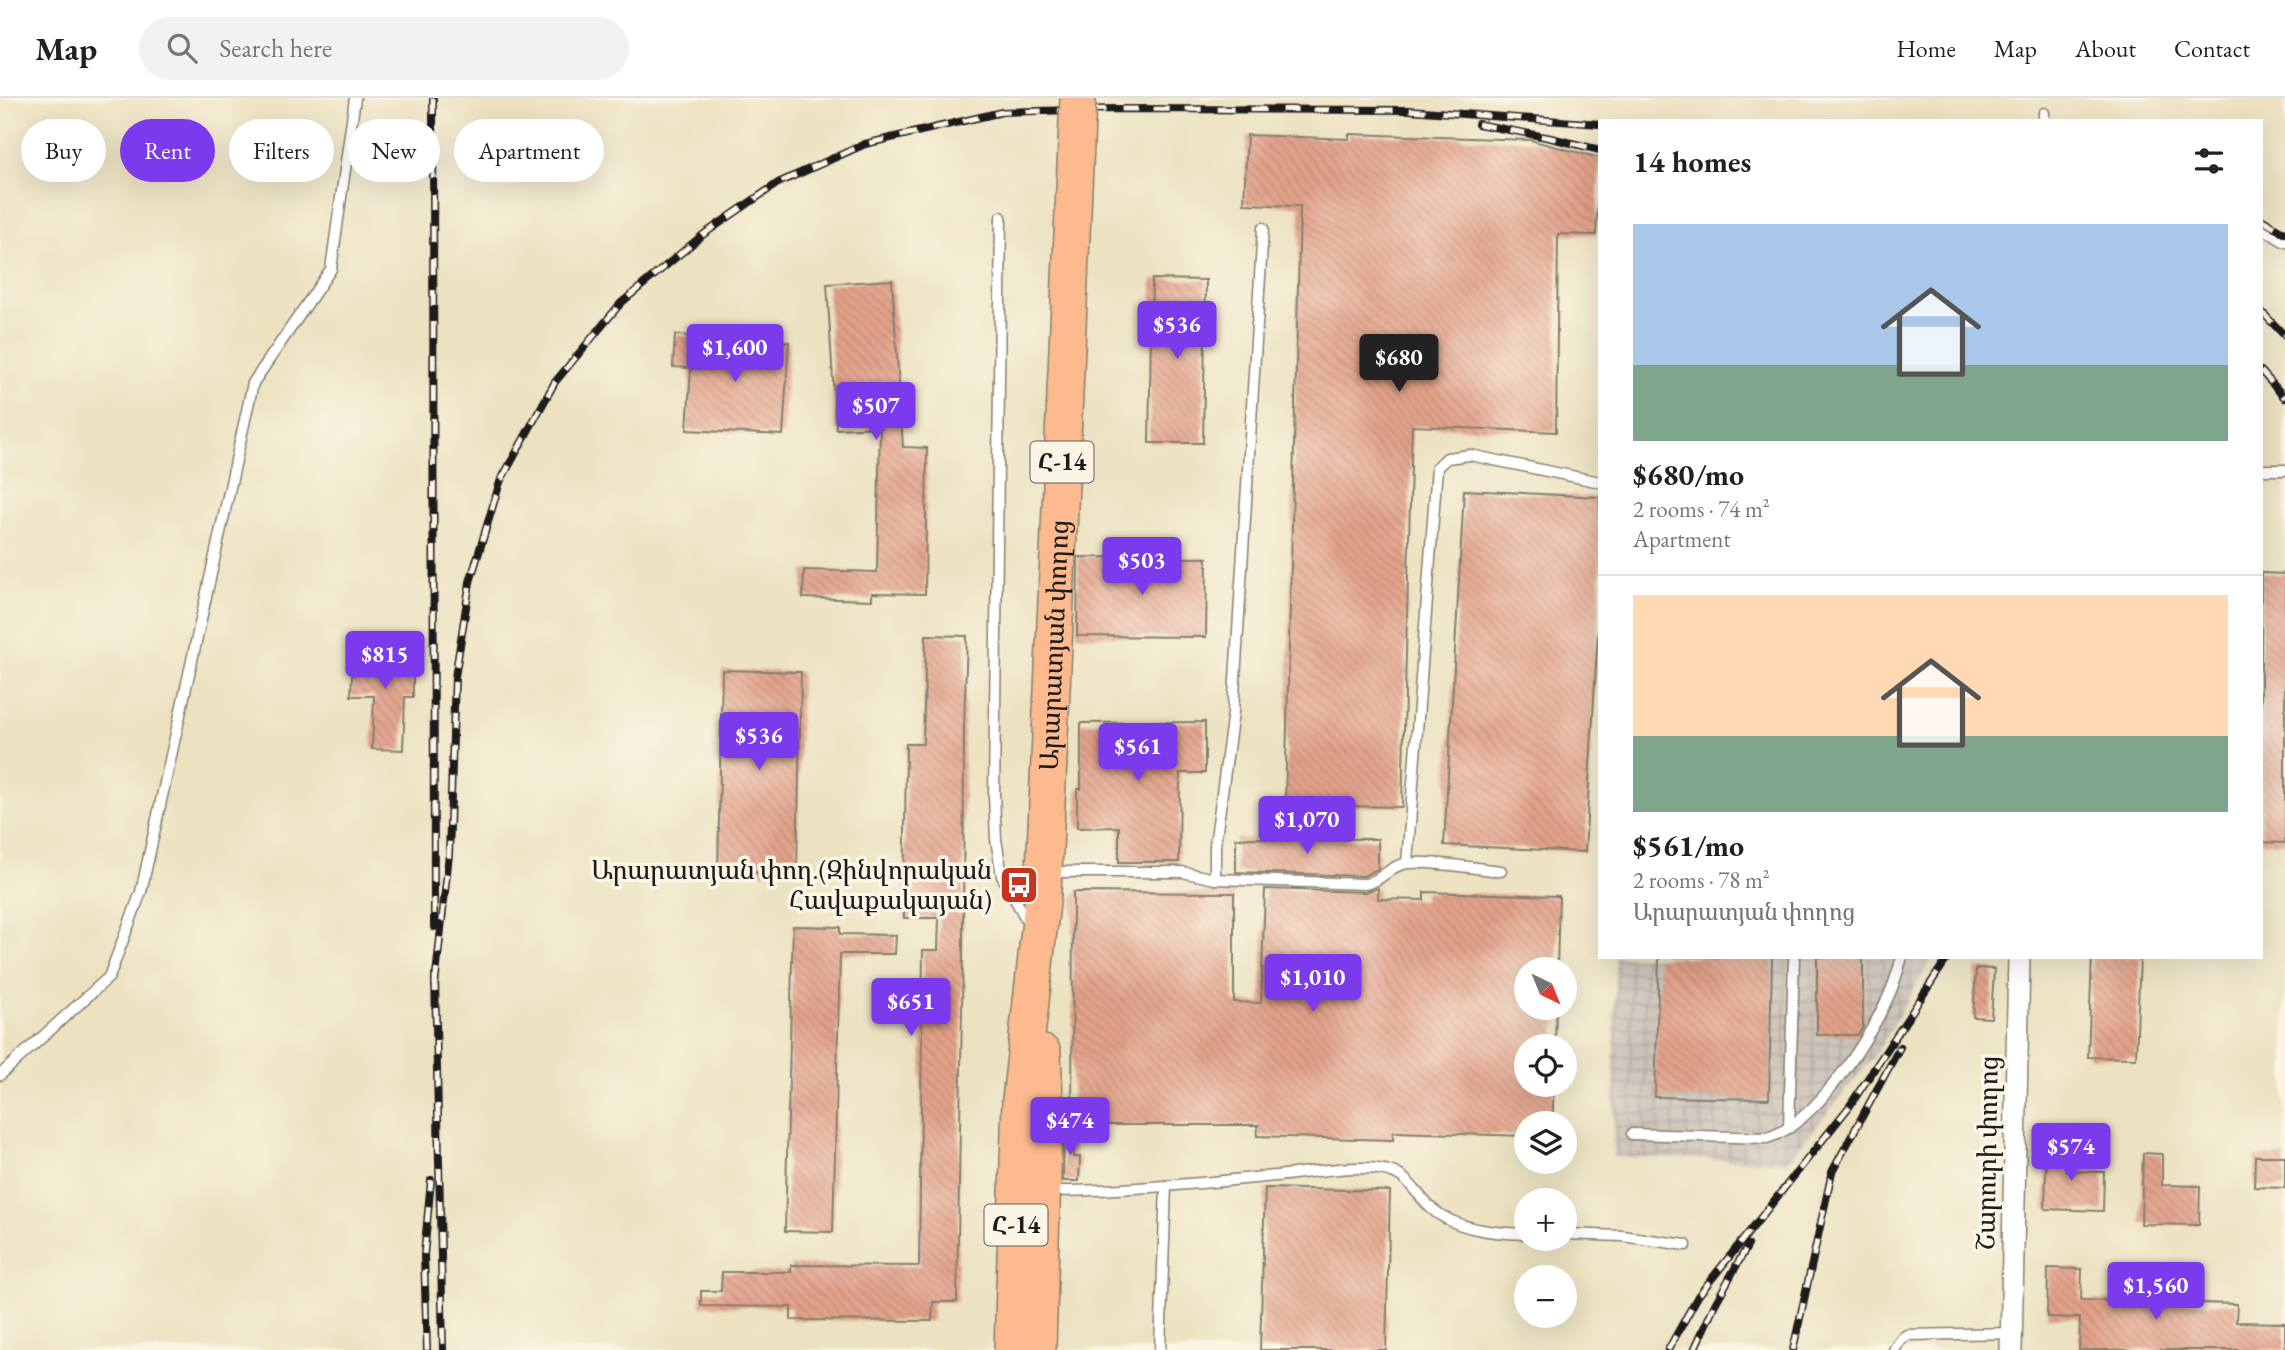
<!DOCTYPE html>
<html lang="en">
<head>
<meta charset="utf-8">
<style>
	:root { --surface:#fff; --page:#f2f2f2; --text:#202124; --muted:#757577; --line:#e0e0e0; --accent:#7c3aed }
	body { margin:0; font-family:"EB Garamond","Noto Serif Armenian",serif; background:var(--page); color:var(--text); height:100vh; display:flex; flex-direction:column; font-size:26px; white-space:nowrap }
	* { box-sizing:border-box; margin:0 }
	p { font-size:23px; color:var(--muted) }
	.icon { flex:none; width:38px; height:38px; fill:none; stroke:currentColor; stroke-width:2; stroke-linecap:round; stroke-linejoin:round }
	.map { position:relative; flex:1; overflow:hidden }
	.sheet { position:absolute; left:1598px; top:21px; width:665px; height:840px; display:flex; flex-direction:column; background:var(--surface); border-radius:0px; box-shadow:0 7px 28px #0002 }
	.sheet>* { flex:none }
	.top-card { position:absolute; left:21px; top:21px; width:665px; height:63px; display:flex; gap:14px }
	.needle { width:46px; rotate:137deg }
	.fabs { position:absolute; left:1514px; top:859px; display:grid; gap:14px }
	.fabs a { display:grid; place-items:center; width:63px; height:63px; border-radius:50%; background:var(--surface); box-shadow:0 7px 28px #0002; font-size:35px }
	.price { position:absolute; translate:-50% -60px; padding:0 16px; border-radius:7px; background:var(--accent); color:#fff; font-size:23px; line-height:46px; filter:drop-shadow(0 2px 4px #0008) }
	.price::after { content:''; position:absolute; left:50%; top:42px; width:21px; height:16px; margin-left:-10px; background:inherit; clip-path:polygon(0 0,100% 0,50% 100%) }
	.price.on { background:#222; color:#fff }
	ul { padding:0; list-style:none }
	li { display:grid; align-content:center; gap:14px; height:371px; padding:0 35px }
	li+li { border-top:2px solid var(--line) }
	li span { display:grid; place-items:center; height:217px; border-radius:0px; color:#555 }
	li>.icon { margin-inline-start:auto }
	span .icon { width:126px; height:126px; fill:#fffc; stroke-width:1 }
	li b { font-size:30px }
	h2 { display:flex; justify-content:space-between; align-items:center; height:84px; padding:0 35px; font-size:30px }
	.chip { padding:0 24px; border-radius:32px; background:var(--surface); box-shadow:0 7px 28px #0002; font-size:24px; line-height:63px }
	.chip.on { background:var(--accent); color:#fff }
	header { display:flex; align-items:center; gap:42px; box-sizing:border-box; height:98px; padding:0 35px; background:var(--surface); border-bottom:2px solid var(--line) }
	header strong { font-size:33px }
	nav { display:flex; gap:38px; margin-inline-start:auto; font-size:24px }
	.search { width:490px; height:63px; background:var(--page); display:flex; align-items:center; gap:18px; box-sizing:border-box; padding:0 24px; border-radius:38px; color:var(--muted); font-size:26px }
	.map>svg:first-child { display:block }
	.industrial { fill:url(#industrial-grid) }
	.building { fill:url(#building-back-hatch) }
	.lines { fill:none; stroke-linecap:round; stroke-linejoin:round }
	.lane-casing { stroke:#847f6e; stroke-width:13 }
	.street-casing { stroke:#847f6e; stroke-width:24 }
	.primary-casing { stroke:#847f6e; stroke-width:38 }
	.lane { stroke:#fff; stroke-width:10 }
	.street { stroke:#fff; stroke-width:21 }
	.primary { stroke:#fcba8e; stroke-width:35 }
	.rail-casing { stroke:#1c1c1c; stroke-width:8 }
	.rail { stroke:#fcf5e5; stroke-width:5; stroke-dasharray:16; stroke-linecap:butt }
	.primary-bridge-casing { stroke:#847f6e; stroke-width:38; stroke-linecap:butt }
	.primary-bridge { stroke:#fcba8e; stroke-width:35 }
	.labels { text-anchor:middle; stroke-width:7; stroke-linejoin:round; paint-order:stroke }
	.shield { fill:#fcf5e5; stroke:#5f5d58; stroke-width:2 }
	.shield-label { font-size:24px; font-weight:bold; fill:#1c1c1c }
	.street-label { font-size:26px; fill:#1c1c1c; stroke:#fcf5e5 }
	.poi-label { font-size:26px; fill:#1c1c1c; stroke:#fcf5e5; text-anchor:end }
</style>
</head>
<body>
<header>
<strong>Map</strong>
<div class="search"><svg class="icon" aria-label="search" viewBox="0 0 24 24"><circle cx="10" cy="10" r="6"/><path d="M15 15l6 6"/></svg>Search here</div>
<nav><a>Home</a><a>Map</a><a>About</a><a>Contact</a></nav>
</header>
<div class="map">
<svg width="2285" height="1252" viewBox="0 0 2285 1252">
	<defs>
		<pattern id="industrial-grid" width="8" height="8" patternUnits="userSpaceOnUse" patternTransform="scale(1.75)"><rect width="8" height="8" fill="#ccc2b9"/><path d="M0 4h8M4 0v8" fill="none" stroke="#afa69e"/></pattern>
		<pattern id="building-back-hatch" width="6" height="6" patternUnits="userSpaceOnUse" patternTransform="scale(1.75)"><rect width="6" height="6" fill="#e2a189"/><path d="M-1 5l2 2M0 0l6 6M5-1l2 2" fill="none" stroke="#c18a76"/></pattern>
	</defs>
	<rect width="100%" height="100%" fill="#fcf5e5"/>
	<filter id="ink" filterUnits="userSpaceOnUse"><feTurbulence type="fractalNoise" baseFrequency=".0143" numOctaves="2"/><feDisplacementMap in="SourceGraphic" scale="14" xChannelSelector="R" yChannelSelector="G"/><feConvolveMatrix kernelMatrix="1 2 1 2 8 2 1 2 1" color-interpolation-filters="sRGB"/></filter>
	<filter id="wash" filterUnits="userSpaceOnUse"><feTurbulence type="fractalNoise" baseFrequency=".00686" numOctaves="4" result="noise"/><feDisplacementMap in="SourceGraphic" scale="28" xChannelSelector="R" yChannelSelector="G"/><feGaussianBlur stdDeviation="1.57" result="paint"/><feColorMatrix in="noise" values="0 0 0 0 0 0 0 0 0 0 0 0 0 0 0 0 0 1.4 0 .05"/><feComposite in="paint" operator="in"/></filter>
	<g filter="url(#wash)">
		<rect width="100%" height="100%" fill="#ece2c1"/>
		<polygon class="industrial" points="1615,859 1933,859 1876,956 1787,1064 1613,1059"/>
		<g id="blocks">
			<g class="building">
				<polygon points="1349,36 1530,42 1600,60 1596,137 1558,136 1556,334 1412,328 1402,709 1285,707 1300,108 1244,106 1247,37 1349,41"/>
				<polygon points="1152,181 1206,182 1203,345 1149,345"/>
				<polygon points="892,182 903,349 927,350 925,496 872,495 872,502 803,500 804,472 877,474 880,329 836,331 827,186"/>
				<polygon points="675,237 789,244 783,337 687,332 691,270 673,269"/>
				<polygon points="1464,392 1600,399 1600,499 1585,754 1444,747"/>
				<polygon points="1078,459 1207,460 1206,539 1077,538"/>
				<polygon points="2261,475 2285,476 2285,745 2261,744"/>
				<polygon points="926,537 967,538 964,630 963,852 957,1204 933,1204 932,1223 791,1222 791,1209 701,1208 701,1193 721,1193 722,1174 791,1174 791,1167 919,1168 923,852 938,852 939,820 904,820 906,646 923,646"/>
				<polygon points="366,540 401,540 400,574 413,574 413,599 405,599 403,652 372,651 374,598 351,598 352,576 365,576"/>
				<polygon points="722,572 801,574 797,775 718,774"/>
				<polygon points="1205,624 1205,675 1180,675 1179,764 1119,764 1119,729 1077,730 1077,691 1081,691 1081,625"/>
				<polygon points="1236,740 1378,741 1378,771 1364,778 1236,774"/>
				<polygon points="1378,790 1378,801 1424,802 1424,794 1559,798 1557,872 1526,872 1526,910 1556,910 1555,948 1526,948 1526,987 1554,987 1552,1026 1526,1026 1526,1038 1393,1034 1393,1042 1257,1038 1258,1027 1072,1027 1073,794 1234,795 1234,904 1261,905 1265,791 1365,794"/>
				<polygon points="793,828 840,829 840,836 896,837 895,856 840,856 833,1134 785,1133"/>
				<polygon points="1659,859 1772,859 1769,1001 1655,999"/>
				<polygon points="1817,859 1863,859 1863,929 1858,937 1817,937"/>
				<polygon points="2092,859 2140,859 2136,960 2088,959"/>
				<polygon points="1976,870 1994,871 1991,920 1973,919"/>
				<polygon points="1064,1030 1075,1031 1074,1059 1080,1059 1079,1083 1063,1083"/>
				<polygon points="2047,1040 2067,1041 2066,1073 2104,1074 2103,1113 2045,1111"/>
				<polygon points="2143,1055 2162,1056 2162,1087 2200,1088 2199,1127 2141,1126"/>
				<polygon points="2255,1058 2285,1058 2285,1090 2254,1089"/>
				<polygon points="1265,1090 1390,1093 1386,1252 1260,1252"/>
				<polygon points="2048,1170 2082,1171 2081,1202 2237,1206 2236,1224 2285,1225 2285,1252 2079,1252 2080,1220 2047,1219"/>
			</g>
		</g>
	</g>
	<g filter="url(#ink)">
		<use href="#blocks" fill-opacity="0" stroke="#847f6e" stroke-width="2"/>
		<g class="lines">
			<g class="lane-casing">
				<g id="lane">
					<polyline points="2044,23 2044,15"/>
					<polyline points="1001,119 994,698 996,741 1002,778 1029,826"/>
					<polyline points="2261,129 2285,144"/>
					<polyline points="2261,372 2285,372"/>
					<polyline points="1407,765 1437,369 1447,360 1470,357 1600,384"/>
					<polyline points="1049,774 1182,774 1215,781 1215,747 1233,614 1263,130"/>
					<path d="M 1215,781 L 1365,786 C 1382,783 1387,770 1403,766 C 1420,761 1480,771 1501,773"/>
					<polyline points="0,977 109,879 141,794 253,285 331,171 355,0"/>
					<polyline points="1789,1030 1794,859"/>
					<path d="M 1632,1036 L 1767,1040 C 1816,1026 1874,935 1892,890 C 1896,880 1899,869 1902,859"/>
					<path d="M 1049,1093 C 1125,1093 1200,1085 1276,1078 C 1306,1075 1365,1064 1392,1074 C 1408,1079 1419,1099 1431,1110 C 1456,1132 1494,1135 1526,1136"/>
					<polyline points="1564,1136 1622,1138 1686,1147"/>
					<polyline points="1160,1252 1166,1088"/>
					<polyline points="1894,1252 1901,1241 1907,1237 2012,1235"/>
				</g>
			</g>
			<g class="street-casing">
				<polyline id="street" points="2011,1252 2019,859"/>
			</g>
			<g class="primary-casing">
				<g id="primary">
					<polyline points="1012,1252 1020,1002 1043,796 1046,729"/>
					<polyline points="1038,1252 1045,1003 1043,955"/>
				</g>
			</g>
			<use href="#lane" class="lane"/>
			<use href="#street" class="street"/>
			<use href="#primary" class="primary"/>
			<g class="rail-casing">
				<g id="rail">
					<polyline points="433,0 434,829"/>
					<polyline points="1478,26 1551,40 1600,52"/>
					<polyline points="2261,121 2285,135"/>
					<polyline points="2261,213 2285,238"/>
					<polyline points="2261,273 2285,300"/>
					<polyline points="435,878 443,1252"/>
					<polyline points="435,887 449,756 455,579 470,484 500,384 555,284 621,205 704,136 778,85 865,46 1002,14 1116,11 1409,12 1600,26"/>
					<polyline points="427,1252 424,1157 431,1082"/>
					<polyline points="1668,1252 1698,1198 1849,1009 1948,859"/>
					<polyline points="1694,1252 1715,1206 1748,1147"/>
					<polyline points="1793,1252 1832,1074 1900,949"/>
				</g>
			</g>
			<use href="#rail" class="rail"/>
			<g class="primary-bridge-casing">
				<g id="primary-bridge">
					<path id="s1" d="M 1046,729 L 1078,0"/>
				</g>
			</g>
			<use href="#primary-bridge" class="primary-bridge"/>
		</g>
	</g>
	<defs>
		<g id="bus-square" transform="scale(2.0125)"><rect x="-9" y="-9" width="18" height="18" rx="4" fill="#c8321e" stroke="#fcf5e5"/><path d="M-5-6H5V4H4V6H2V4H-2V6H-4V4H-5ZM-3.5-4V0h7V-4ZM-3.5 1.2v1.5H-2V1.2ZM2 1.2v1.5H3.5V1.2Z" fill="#fff"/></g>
	</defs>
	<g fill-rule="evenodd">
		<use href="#bus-square" x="1019" y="787"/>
	</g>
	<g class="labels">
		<g class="shield">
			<rect x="1030.5" y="343.5" width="63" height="41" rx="5"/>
			<rect x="984.5" y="1106.5" width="63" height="41" rx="5"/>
		</g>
		<g class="shield-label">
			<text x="1062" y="372">Հ-14</text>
			<text x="1016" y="1135">Հ-14</text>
		</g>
		<g class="street-label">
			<text dy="9" stroke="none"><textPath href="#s1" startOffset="182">Արարատյան փողոց</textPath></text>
			<text transform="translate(1987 1055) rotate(-89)" y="9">Շարուրի փողոց</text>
		</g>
		<g class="poi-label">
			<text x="992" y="781">Արարատյան փող․(Զինվորական<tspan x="992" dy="30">Հավաքակայան)</tspan></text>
		</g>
	</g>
</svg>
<div class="fabs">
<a><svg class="needle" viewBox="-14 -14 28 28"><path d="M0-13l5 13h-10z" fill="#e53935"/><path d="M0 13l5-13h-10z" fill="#757577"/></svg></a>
<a><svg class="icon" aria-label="locate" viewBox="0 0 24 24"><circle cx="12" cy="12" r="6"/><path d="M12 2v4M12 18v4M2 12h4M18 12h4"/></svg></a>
<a><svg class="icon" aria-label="layers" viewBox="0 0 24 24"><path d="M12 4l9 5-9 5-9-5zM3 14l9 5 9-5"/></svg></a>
<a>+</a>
<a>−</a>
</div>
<b class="price" style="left:1177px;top:263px">$536</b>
<b class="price" style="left:735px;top:286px">$1,600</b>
<b class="price on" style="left:1399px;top:296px">$680</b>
<b class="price" style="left:876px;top:344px">$507</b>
<b class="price" style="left:1142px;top:499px">$503</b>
<b class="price" style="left:385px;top:593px">$815</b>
<b class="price" style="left:759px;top:674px">$536</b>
<b class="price" style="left:1138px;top:685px">$561</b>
<b class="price" style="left:1307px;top:758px">$1,070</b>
<b class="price" style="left:1313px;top:916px">$1,010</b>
<b class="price" style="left:911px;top:940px">$651</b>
<b class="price" style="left:1070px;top:1059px">$474</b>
<b class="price" style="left:2071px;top:1085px">$574</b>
<b class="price" style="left:2156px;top:1224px">$1,560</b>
<div class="top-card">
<a class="chip">Buy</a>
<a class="chip on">Rent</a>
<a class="chip">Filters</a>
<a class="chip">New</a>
<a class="chip">Apartment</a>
</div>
<section class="sheet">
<h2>14 homes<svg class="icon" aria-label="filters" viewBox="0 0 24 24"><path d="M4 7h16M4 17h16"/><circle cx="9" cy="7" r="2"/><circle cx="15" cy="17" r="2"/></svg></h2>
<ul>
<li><span style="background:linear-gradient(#a9c7e8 65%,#7fa58c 0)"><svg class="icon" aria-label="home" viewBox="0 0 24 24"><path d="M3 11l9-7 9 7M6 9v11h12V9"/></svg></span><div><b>$680/mo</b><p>2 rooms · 74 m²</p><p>Apartment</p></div></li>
<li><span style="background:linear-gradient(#ffd9b3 65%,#7fa58c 0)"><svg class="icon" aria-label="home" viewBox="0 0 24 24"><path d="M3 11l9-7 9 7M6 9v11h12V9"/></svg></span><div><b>$561/mo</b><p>2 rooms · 78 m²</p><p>Արարատյան փողոց</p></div></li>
</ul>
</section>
</div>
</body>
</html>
